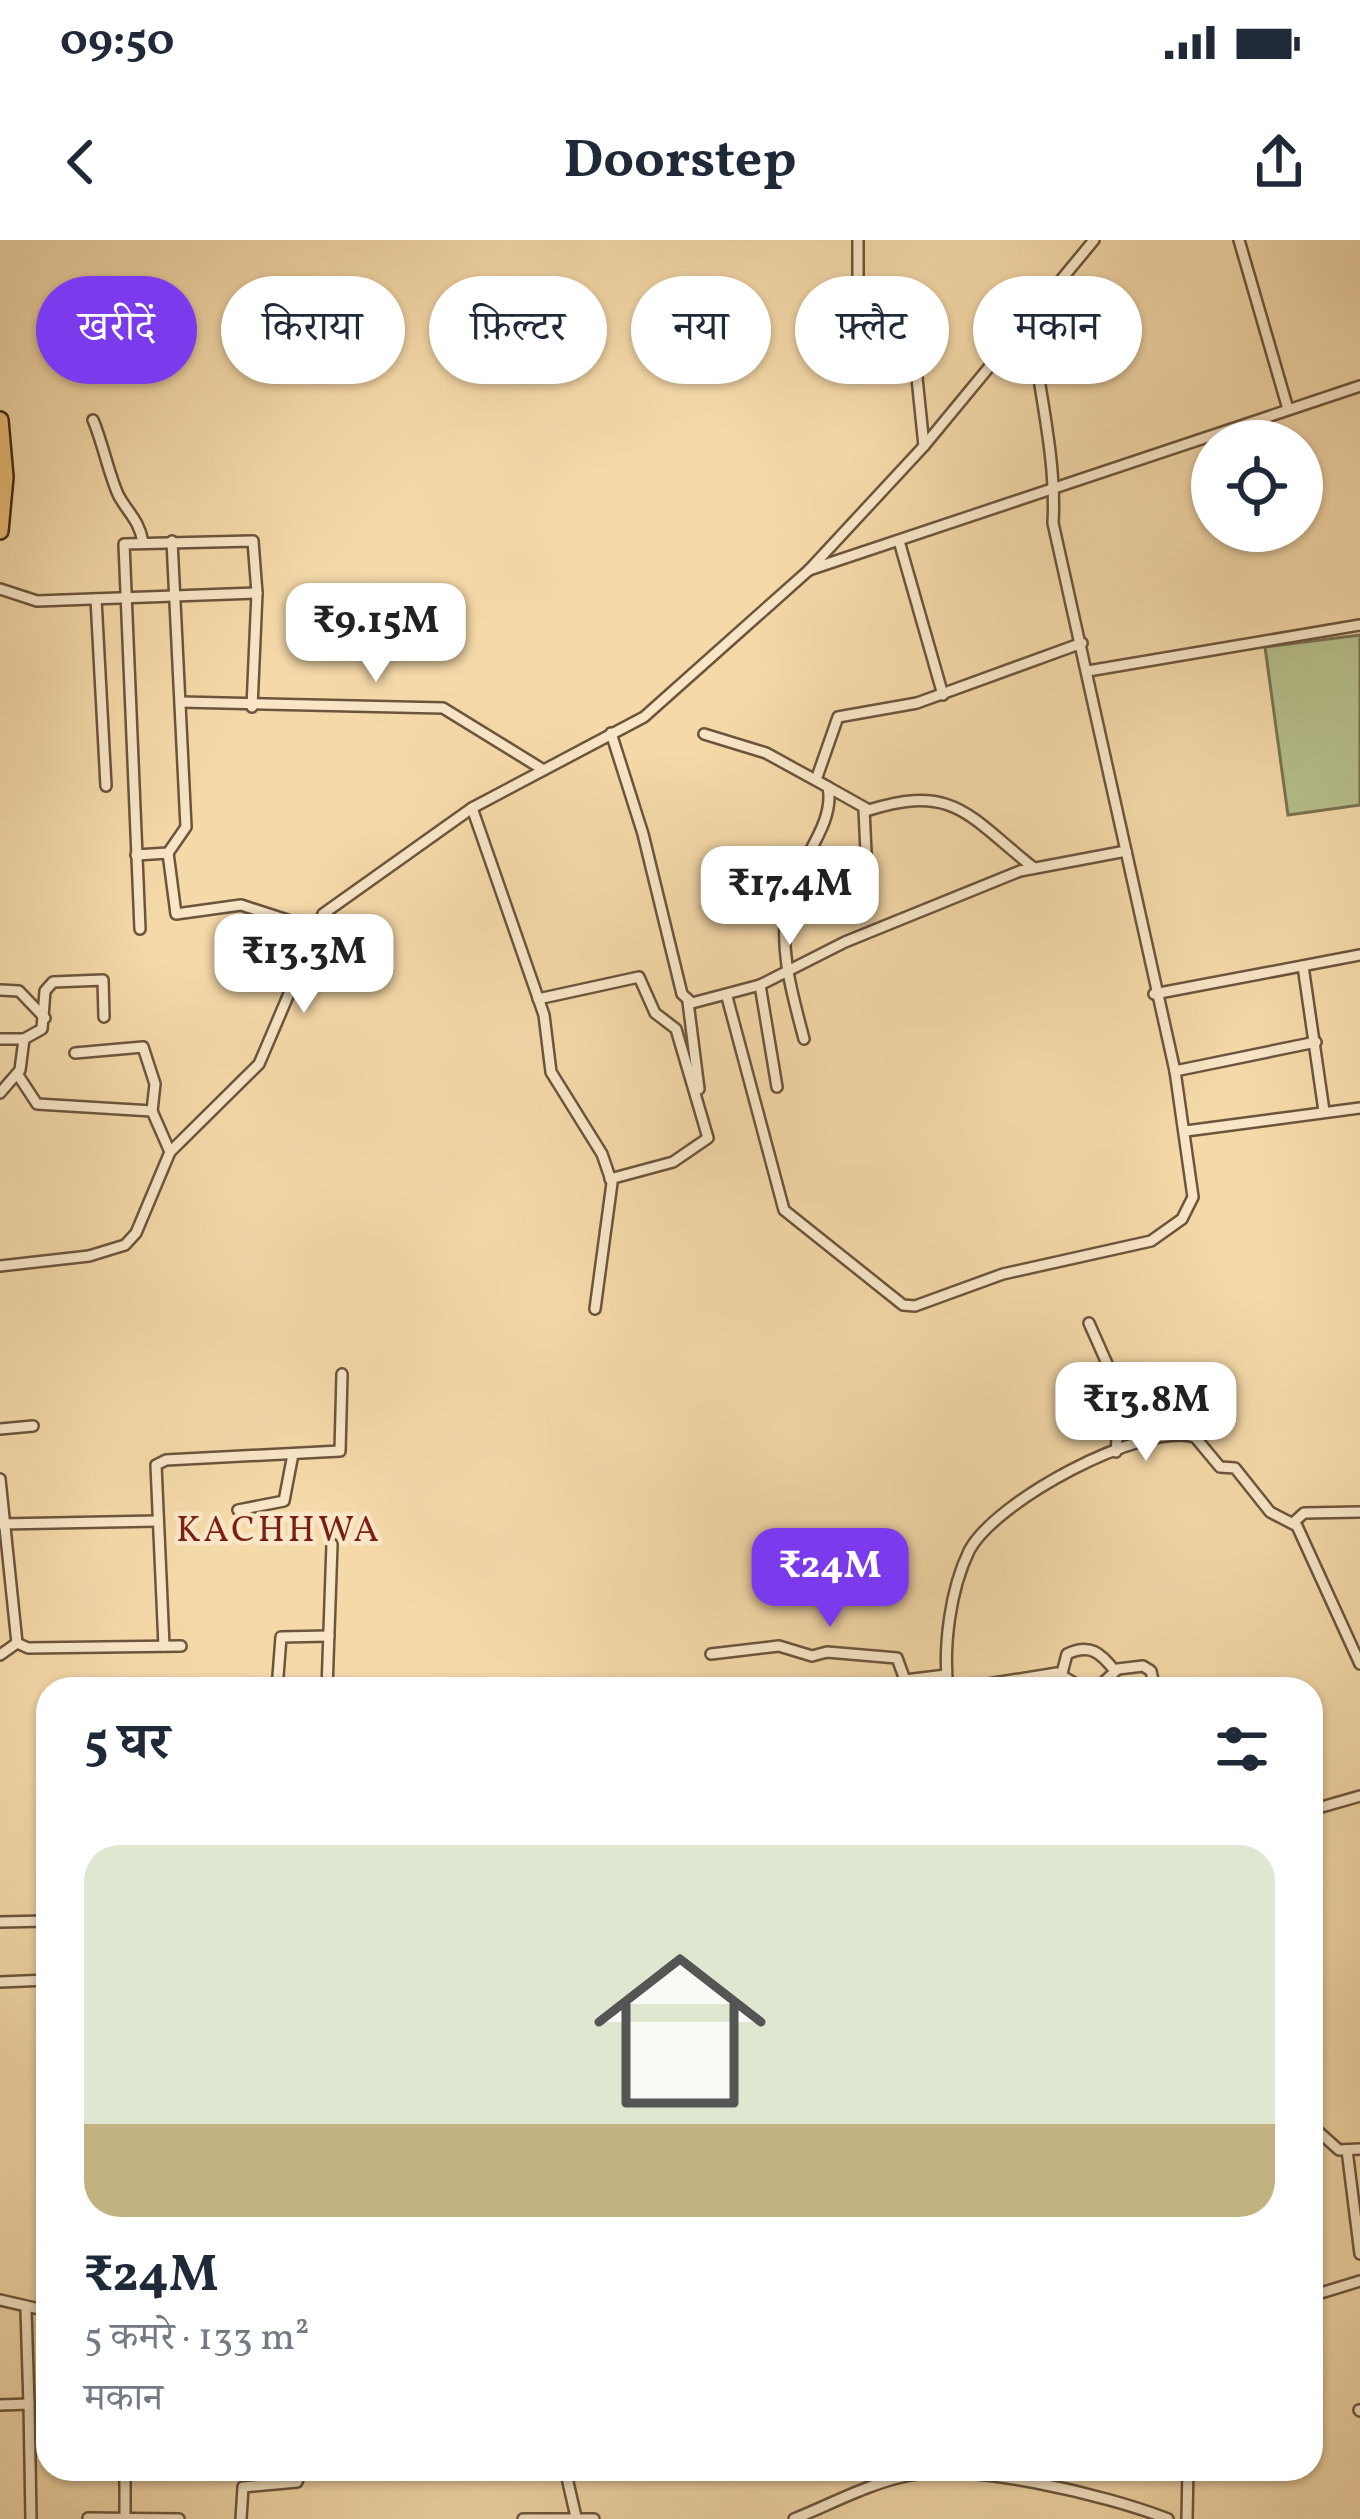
<!DOCTYPE html>
<html lang="hi">
<head>
<meta charset="utf-8">
<style>
	:root { --surface:#fff; --page:#f2f2f3; --text:#1f2937; --muted:#747a83; --line:#e0e1e3; --accent:#7c3aed }
	body { margin:0; font-family:Vollkorn,"Noto Serif Devanagari",serif; background:var(--page); color:var(--text); height:100vh; display:flex; flex-direction:column; font-size:45px; white-space:nowrap }
	* { box-sizing:border-box; margin:0 }
	p { font-size:39px; color:var(--muted) }
	.icon { flex:none; width:66px; height:66px; fill:none; stroke:currentColor; stroke-width:2; stroke-linecap:round; stroke-linejoin:round }
	.map { position:relative; flex:1; overflow:hidden }
	.sheet { position:absolute; left:36px; top:1437px; width:1287px; height:804px; display:flex; flex-direction:column; background:var(--surface); border-radius:36px; box-shadow:0 3px 9px #0004 }
	.sheet>* { flex:none }
	.top-card { position:absolute; left:36px; top:36px; width:1290px; height:108px; display:flex; gap:24px }
	.fabs { position:absolute; left:1191px; top:180px; display:grid; gap:24px }
	.fabs a { display:grid; place-items:center; width:132px; height:132px; border-radius:50%; background:var(--surface); box-shadow:0 3px 9px #0004; font-size:60px }
	.price { position:absolute; translate:-50% -102px; padding:0 27px; border-radius:24px; background:#fff; color:#222; font-size:39px; line-height:78px; filter:drop-shadow(0 3px 6px #0008) }
	.price::after { content:''; position:absolute; left:50%; top:72px; width:36px; height:27px; margin-left:-18px; background:inherit; clip-path:polygon(0 0,100% 0,50% 100%) }
	.price.on { background:var(--accent); color:#fff }
	ul { padding:0; list-style:none }
	li { display:grid; align-content:center; gap:24px; height:636px; padding:0 48px }
	li+li { border-top:3px solid var(--line) }
	li span { display:grid; place-items:center; height:372px; border-radius:36px; color:#555 }
	li>.icon { margin-inline-start:auto }
	span .icon { width:216px; height:216px; fill:#fffc; stroke-width:1 }
	li b { font-size:51px }
	h2 { display:flex; justify-content:space-between; align-items:center; height:144px; padding:0 48px; font-size:51px }
	.chip { padding:0 42px; border-radius:54px; background:var(--surface); box-shadow:0 3px 9px #0004; font-size:42px; line-height:108px }
	.chip.on { background:var(--accent); color:#fff }
	.status { display:flex; justify-content:space-between; align-items:center; height:84px; padding:0 60px; background:var(--surface); direction:ltr }
	.status svg { height:33px; fill:currentColor }
	header { display:flex; justify-content:space-between; align-items:center; height:156px; padding:0 48px; background:var(--surface); font-size:54px; font-weight:700 }
	.map>svg:first-child { display:block }
	.green { fill:#b6c08d; stroke:#7a7453; stroke-width:3 }
	.lines { fill:none; stroke-linecap:round; stroke-linejoin:round }
	.street-casing { stroke:#6c553d; stroke-width:14 }
	.primary-casing { stroke:#3f2919; stroke-width:20 }
	.street { stroke:#f8e6c7; stroke-width:9 }
	.primary { stroke:#eabc74; stroke-width:15 }
	.labels { text-anchor:middle; stroke-width:9; stroke-linejoin:round; paint-order:stroke }
	.neighbourhood-label { font-size:36px; letter-spacing:3px; fill:#7a1f14; stroke:#f8e6c7 }
</style>
</head>
<body>
<div class="status"><b>09:50</b><svg viewBox="0 0 49 12"><path d="M0 12V9h3v3zM5 12V6h3v6zM10 12V3h3v9zM15 12V0h3v12zM26 1h20v11H26zM47 4h2v5h-2z"/></svg></div>
<header><svg class="icon" aria-label="back" viewBox="0 0 24 24"><path d="M15 5l-7 7 7 7"/></svg>Doorstep<svg class="icon" aria-label="share" viewBox="0 0 24 24"><path d="M12 15V3M7 8l5-5 5 5M5 13v7h14v-7"/></svg></header>
<div class="map">
<svg width="1360" height="2279" viewBox="0 0 1360 2279">
	<rect width="100%" height="100%" fill="#f5d9a9"/>
	<filter id="stains"><feTurbulence type="fractalNoise" baseFrequency=".00167" numOctaves="4"/><feColorMatrix values="0 0 0 0 .2 0 0 0 0 .09 0 0 0 0 .02 0 0 0 .5 -.17"/></filter>
	<radialGradient id="worn" r=".72"><stop offset=".6" stop-color="#630" stop-opacity="0"/><stop offset="1" stop-color="#630" stop-opacity=".3"/></radialGradient>
	<polygon class="green" points="1360,395 1360,565 1288,575 1265,407"/>
	<g class="lines">
		<g class="street-casing">
			<g id="street">
				<polyline points="858,0 858,38 863,48 905,53 909,60 924,206"/>
				<polyline points="1239,0 1288,169"/>
				<path d="M 93,180 C 102,200 112,246 120,258 C 130,275 139,281 143,302"/>
				<polyline points="899,301 943,455"/>
				<polyline points="809,330 1360,146"/>
				<polyline points="0,349 37,361 257,353"/>
				<polyline points="96,359 106,546"/>
				<polyline points="1088,431 1360,385"/>
				<polyline points="181,462 443,468 542,529"/>
				<polyline points="611,493 643,594 682,754 692,763 760,745 845,702 1020,631 1126,611"/>
				<path d="M 704,494 L 766,513 L 828,547 C 836,585 796,623 788,660 C 778,708 792,753 804,799"/>
				<polyline points="817,537 838,477 917,463 1082,403"/>
				<path d="M 828,547 L 869,570 C 955,543 969,577 1034,628"/>
				<polyline points="472,568 544,775 551,832 602,914 612,943 595,1069"/>
				<polyline points="864,569 868,656"/>
				<polyline points="168,613 176,674 241,665 315,689"/>
				<polyline points="136,615 168,613 186,587 172,301"/>
				<polyline points="140,689 124,304 253,301 257,353 252,467"/>
				<polyline points="1303,726 1324,871"/>
				<polyline points="760,745 777,847"/>
				<polyline points="0,750 19,751 45,778"/>
				<polyline points="1154,754 1360,715"/>
				<path d="M 727,757 L 784,970 L 903,1065 L 915,1066 L 1003,1034 L 1151,1001 L 1182,979 L 1193,957 L 1175,831 L 1053,283 C 1057,213 1036,142 1030,72"/>
				<polyline points="538,759 639,737 655,773 676,789 708,898 673,922 610,939"/>
				<polyline points="688,762 699,849"/>
				<polyline points="0,799 24,799 42,789 45,751 53,742 103,740 104,777"/>
				<polyline points="75,813 143,807 155,844 152,871"/>
				<polyline points="1175,831 1316,802"/>
				<polyline points="18,835 37,864 152,871 170,912"/>
				<polyline points="0,853 20,830 24,799"/>
				<polyline points="1186,891 1360,868"/>
				<polyline points="0,1026 89,1016 125,1005 136,993 170,912 259,824 323,674 472,568 644,477 809,330 924,206 1094,0"/>
				<polyline points="1089,1083 1109,1128 1109,1168 1118,1185 1116,1212"/>
				<polyline points="0,1189 33,1186"/>
				<polyline points="0,1239 17,1403 28,1408 181,1406"/>
				<polyline points="238,1270 284,1261 293,1214"/>
				<polyline points="1294,1282 1304,1273 1360,1272"/>
				<polyline points="1,1284 158,1281"/>
				<polyline points="164,1406 156,1225 166,1220 340,1211 342,1134"/>
				<polyline points="711,1414 779,1406 812,1416 827,1412 897,1418 905,1440 946,1435"/>
				<polyline points="0,1415 17,1403"/>
				<path d="M 1062,1433 L 1067,1414 C 1090,1403 1101,1413 1115,1431"/>
				<polyline points="277,1449 281,1397 329,1396"/>
				<polyline points="327,1449 332,1304"/>
				<path d="M 948,1449 C 943,1407 950,1350 969,1311 C 994,1262 1141,1182 1195,1197 L 1220,1227 L 1235,1228 L 1270,1272 L 1297,1286 L 1360,1424"/>
				<polyline points="956,1449 1057,1433 1085,1449"/>
				<polyline points="1096,1449 1118,1429 1143,1426 1151,1431 1155,1449"/>
				<polyline points="1311,1570 1360,1556"/>
				<polyline points="0,1682 48,1681"/>
				<polyline points="0,1742 48,1740"/>
				<polyline points="1311,1885 1339,1910 1360,1909"/>
				<polyline points="1347,1910 1360,2014"/>
				<polyline points="1311,2056 1360,2041"/>
				<polyline points="0,2060 48,2071"/>
				<polyline points="26,2070 29,2164"/>
				<polyline points="0,2165 29,2164 31,2279"/>
				<polyline points="1359,2170 1360,2171"/>
				<polyline points="565,2229 576,2277"/>
				<polyline points="438,2232 454,2229"/>
				<polyline points="88,2278 179,2279"/>
				<polyline points="125,2278 125,2229"/>
				<polyline points="241,2279 243,2247 297,2242 302,2229"/>
				<polyline points="523,2279 594,2279"/>
				<path d="M 794,2279 C 831,2264 868,2244 906,2236 C 970,2222 1107,2255 1168,2279"/>
				<polyline points="1187,2279 1188,2229"/>
			</g>
		</g>
		<g class="primary-casing">
			<polyline id="primary" points="0,180 5,237 0,291"/>
		</g>
		<use href="#street" class="street"/>
		<use href="#primary" class="primary"/>
	</g>
	<g class="labels">
		<g class="neighbourhood-label">
			<text x="279" y="1301">KACHHWA</text>
		</g>
	</g>
	<rect width="100%" height="100%" filter="url(#stains)"/>
	<rect width="100%" height="100%" fill="url(#worn)"/>
</svg>
<div class="fabs">
<a><svg class="icon" aria-label="locate" viewBox="0 0 24 24"><circle cx="12" cy="12" r="6"/><path d="M12 2v4M12 18v4M2 12h4M18 12h4"/></svg></a>
</div>
<b class="price" style="left:376px;top:445px">₹9.15M</b>
<b class="price" style="left:790px;top:708px">₹17.4M</b>
<b class="price" style="left:304px;top:776px">₹13.3M</b>
<b class="price" style="left:1146px;top:1224px">₹13.8M</b>
<b class="price on" style="left:830px;top:1390px">₹24M</b>
<div class="top-card">
<a class="chip on">खरीदें</a>
<a class="chip">किराया</a>
<a class="chip">फ़िल्टर</a>
<a class="chip">नया</a>
<a class="chip">फ़्लैट</a>
<a class="chip">मकान</a>
</div>
<section class="sheet">
<h2>5 घर<svg class="icon" aria-label="filters" viewBox="0 0 24 24"><path d="M4 7h16M4 17h16"/><circle cx="9" cy="7" r="2"/><circle cx="15" cy="17" r="2"/></svg></h2>
<ul>
<li><span style="background:linear-gradient(#dfe7d0 75%,#c2b280 0)"><svg class="icon" aria-label="home" viewBox="0 0 24 24"><path d="M3 11l9-7 9 7M6 9v11h12V9"/></svg></span><div><b>₹24M</b><p>5 कमरे · 133 m²</p><p>मकान</p></div></li>
</ul>
</section>
</div>
</body>
</html>
